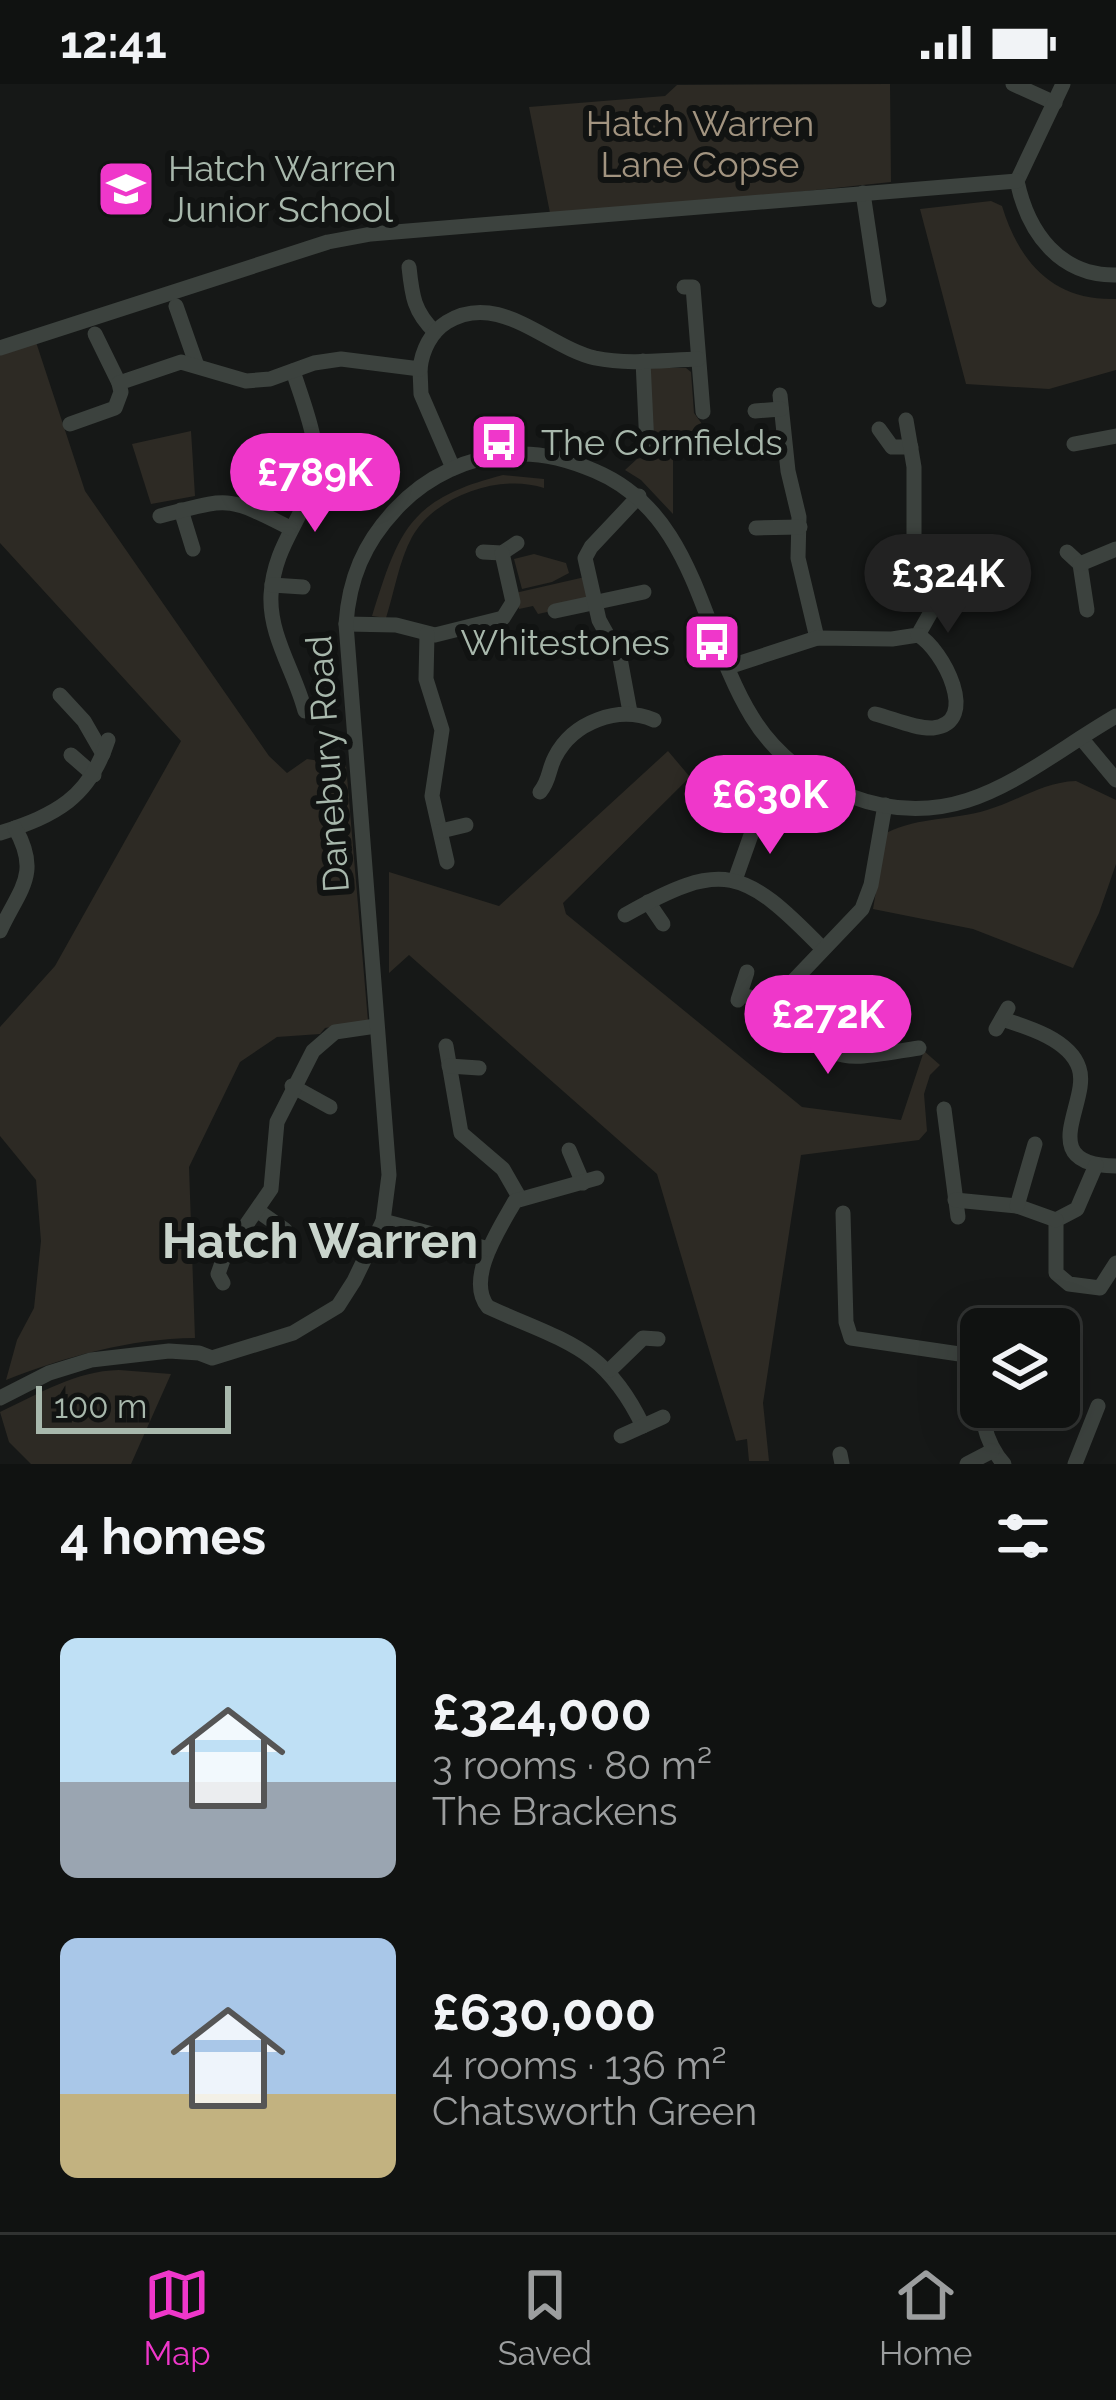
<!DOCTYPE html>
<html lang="en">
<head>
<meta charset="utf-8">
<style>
	:root { --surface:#101211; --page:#1e201f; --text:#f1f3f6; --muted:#9c9e9f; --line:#303231; --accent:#ef37ca }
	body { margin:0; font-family:Raleway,sans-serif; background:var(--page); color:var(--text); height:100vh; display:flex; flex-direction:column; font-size:45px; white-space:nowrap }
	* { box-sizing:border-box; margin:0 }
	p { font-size:39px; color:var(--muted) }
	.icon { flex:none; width:66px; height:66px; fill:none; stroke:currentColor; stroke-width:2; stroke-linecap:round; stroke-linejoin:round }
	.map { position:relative; height:1380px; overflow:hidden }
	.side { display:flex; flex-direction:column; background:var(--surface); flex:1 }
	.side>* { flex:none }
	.buttons { position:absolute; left:960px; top:1224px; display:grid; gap:24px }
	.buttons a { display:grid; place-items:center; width:120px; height:120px; border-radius:18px; background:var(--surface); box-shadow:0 12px 48px #0002,0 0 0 3px var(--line); font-size:60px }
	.scale { position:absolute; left:36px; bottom:30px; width:195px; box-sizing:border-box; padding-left:12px; border:6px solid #a8b8ac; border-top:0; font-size:33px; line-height:42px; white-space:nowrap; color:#a8b8ac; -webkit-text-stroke:9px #111312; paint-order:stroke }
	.price { position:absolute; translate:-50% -102px; padding:0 27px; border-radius:42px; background:var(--accent); color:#fff; font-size:39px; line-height:78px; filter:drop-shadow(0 3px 6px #0008) }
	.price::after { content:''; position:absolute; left:50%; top:72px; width:36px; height:27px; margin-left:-18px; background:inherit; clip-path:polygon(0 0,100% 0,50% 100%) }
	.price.selected { background:#222; color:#fff }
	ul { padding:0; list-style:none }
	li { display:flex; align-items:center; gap:36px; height:300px; padding:0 60px }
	li span { display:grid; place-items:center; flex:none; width:336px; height:240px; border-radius:18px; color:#555 }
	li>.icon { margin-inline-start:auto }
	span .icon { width:144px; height:144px; fill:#fffc; stroke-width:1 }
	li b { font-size:51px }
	h2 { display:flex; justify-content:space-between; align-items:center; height:144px; padding:0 60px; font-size:51px }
	.status { display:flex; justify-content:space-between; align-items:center; height:84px; padding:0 60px; background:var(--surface); direction:ltr }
	.status svg { height:33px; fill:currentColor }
	.tabs { display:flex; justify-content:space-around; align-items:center; height:168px; border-top:3px solid var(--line); background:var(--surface); font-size:33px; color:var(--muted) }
	.tabs a { display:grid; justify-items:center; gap:6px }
	.tabs .selected { color:var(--accent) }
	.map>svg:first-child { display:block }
	.green { fill:#2d2a24 }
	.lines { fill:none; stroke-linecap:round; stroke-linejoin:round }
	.street { stroke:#3c423e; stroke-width:15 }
	.labels { text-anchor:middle; stroke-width:12; stroke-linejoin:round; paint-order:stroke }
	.park-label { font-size:36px; fill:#a29480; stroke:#111312 }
	.poi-label { font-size:36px; fill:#a8b8ac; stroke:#111312; text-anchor:start }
	.street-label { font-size:36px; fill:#a8b8ac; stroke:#111312 }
	.district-label { font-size:48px; font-weight:bold; fill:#c9d4cc; stroke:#111312 }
</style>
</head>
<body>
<div class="status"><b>12:41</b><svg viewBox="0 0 49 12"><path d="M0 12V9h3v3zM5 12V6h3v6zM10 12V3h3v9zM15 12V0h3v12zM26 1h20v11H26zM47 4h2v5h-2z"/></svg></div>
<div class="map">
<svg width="1116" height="1380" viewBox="0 0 1116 1380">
	<rect width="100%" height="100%" fill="#161817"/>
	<g class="green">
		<polygon points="890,0 891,98 551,134 529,23 665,12 677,1"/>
		<path d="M 991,117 L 1002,122 C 1019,178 1053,217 1116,215 L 1116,286 L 1049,305 L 966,300 L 920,125 Z"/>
		<path d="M 35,255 L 85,407 L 269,672 L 287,689 L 307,675 L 346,681 L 368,937 L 325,944 L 320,950 L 277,953 L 240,978 L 189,1083 L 195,1254 C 128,1255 68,1272 6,1296 L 17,1256 L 34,1224 L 41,1157 L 36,1096 L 0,1052 L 0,943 L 55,882 L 181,657 L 0,459 L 0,266 Z"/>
		<polygon points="647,284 686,284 691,288 694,329 702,340 704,362 692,372 673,372 673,430 641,396 625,386 637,375 652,371"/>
		<polygon points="191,347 195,412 151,420 132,360"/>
		<path d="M 503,391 L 544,395 L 544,404 C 500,389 435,412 412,453 C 399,477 394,509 386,534 L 372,532 C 399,446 409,415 503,391 Z"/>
		<polygon points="534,470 566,479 569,489 552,498 522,505 514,475"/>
		<polygon points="585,493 592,518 538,530 533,522 519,525 515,509"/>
		<polygon points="668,667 690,693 563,819 566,830 802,1023 901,1036 924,967 940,981 930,991 924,1010 927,1047 919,1056 801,1071 763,1319 769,1377 749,1377 747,1355 736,1357 657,1090 409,871 389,889 389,788 499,822"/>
		<path d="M 1076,697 L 1116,716 L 1116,780 L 1099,829 L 1073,884 L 973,845 L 873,825 L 886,749 C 922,732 950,737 987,726 C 1018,717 1043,698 1076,697 Z"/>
		<path d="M 119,1286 L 171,1290 L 131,1380 L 31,1380 L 9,1358 L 0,1328 C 39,1310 75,1287 119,1286 Z"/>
	</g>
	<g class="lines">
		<g class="street">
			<polyline points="1013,0 1055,19"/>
			<path d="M 1017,97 C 1028,149 1060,192 1116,191"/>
			<polyline points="1017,97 1063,0"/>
			<polyline points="863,109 879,216"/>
			<path d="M 409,183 C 412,212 414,228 435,248"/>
			<polyline points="684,203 693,203 703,328"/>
			<polyline points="176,222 196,279"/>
			<polyline points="95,250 119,299"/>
			<polyline points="0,264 328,158 371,150 1017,97"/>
			<polyline points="643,277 647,362"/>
			<polyline points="420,285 421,310 453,384"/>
			<path d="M 293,287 C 303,319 323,365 313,397 C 301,439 274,462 271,511 C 269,552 295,588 305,627"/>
			<polyline points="780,311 788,387 799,433 798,474 817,554"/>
			<polyline points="755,327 781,325"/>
			<path d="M 70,340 L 115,324 L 121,308 L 119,299 L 181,278 L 246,297 L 270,295 L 314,279 L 341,275 L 420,285 C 422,266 431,248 447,238 C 499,206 547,263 595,274 C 629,281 664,276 698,275"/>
			<polyline points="879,345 892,363 911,363"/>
			<polyline points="1074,360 1116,352"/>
			<polyline points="181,426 193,465"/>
			<path d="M 160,432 C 228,415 224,410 290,444"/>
			<polyline points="756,444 800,443"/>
			<polyline points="483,468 502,469 517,459"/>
			<polyline points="1067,468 1080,480 1087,526"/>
			<polyline points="1080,480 1116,465"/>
			<polyline points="272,501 303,503"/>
			<polyline points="555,527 644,508"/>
			<polyline points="346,540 396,541 435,551 503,534 513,518 502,469"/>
			<polyline points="427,550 426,595 442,646 432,712 447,778"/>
			<polyline points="728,583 817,554 892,555 918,551 931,528 933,513 914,457 914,383 906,336"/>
			<polyline points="60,611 84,637 103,670"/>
			<polyline points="630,628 620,574 599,536 585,474 591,463 639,412"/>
			<path d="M 875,630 C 892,634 915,645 933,644 C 981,639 943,565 918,551"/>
			<polyline points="1081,654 1116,696"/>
			<polyline points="71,671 94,691"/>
			<path d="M 540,708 C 550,696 548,686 555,673 C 573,638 618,621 654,636"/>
			<polyline points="738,724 774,742"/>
			<polyline points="441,747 466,741"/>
			<path d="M 0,749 C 56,731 89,714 108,656"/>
			<polyline points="735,796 757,734"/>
			<polyline points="648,818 663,840"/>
			<path d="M 625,831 C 723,775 744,784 822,864"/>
			<path d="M 0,847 C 20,804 41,790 15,744"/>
			<polyline points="741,911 766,917 780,911 862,825 871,801 885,721"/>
			<path d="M 780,911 C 833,984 834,977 919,964"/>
			<polyline points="738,916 747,888"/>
			<path d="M 1002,935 C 1028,943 1070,956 1079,984 C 1091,1018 1032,1081 1116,1082"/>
			<polyline points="996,945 1008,924"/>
			<polyline points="446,962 461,1049 503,1085 519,1113"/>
			<polyline points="449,982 479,984"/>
			<polyline points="292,1002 330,1023"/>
			<polyline points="944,1025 958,1133"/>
			<polyline points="569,1066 583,1099"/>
			<polyline points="1096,1081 1077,1125 1056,1136 1056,1189 1069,1200 1100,1204 1116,1179"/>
			<path d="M 597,1094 L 515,1117 C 500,1144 465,1195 488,1223 C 564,1258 604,1261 643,1342"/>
			<polyline points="955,1116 1017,1122 1056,1136"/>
			<polyline points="1017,1122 1035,1060"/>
			<polyline points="258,1127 285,1146"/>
			<path d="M 843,1129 L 846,1238 L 851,1254 L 973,1272 L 977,1277 C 981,1314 978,1351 1004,1380"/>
			<polyline points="383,1137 489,1165"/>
			<polyline points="223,1199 218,1190 224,1173 271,1105 277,1038 313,967 335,948 376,942"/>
			<polyline points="610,1286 643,1254 658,1255"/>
			<path d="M 0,1314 L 49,1289 L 91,1276 L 169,1267 L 199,1269 L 212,1274 L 293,1249 L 338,1222 L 354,1197 L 383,1137 L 389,1091 L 346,540 C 349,495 364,459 395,426 C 426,392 469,372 516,370 C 543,369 570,376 595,387 C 697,430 700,549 752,633 C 774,669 810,698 850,712 C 961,754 1028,683 1116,632"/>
			<polyline points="621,1352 663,1333"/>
			<polyline points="840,1370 842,1380"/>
			<polyline points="967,1380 992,1367"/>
			<polyline points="1075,1380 1098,1322"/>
		</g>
	</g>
	<defs>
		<g id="school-square" transform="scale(3)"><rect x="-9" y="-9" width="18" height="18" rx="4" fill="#ef37ca" stroke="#111312"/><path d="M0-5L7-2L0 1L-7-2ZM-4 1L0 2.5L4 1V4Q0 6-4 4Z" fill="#fff"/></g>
		<g id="bus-square" transform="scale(3)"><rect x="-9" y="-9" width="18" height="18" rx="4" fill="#ef37ca" stroke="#111312"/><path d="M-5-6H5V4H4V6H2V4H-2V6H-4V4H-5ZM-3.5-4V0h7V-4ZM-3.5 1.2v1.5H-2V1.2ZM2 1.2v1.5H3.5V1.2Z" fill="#fff"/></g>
	</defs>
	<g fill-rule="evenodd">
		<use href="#school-square" x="126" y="105"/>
		<use href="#bus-square" x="499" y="358"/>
		<use href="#bus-square" x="712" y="558"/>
	</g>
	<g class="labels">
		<g class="park-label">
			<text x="700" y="52">Hatch Warren<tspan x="700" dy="41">Lane Copse</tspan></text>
		</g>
		<g class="poi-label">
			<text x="168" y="97">Hatch Warren<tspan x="168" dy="41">Junior School</tspan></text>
			<text x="541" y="371">The Cornfields</text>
			<text x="670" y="571" text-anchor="end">Whitestones</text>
		</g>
		<g class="street-label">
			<text transform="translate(327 680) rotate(-94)" y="13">Danebury Road</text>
		</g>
		<g class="district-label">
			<text x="320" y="1174">Hatch Warren</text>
		</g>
	</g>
</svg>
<div class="buttons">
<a><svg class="icon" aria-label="layers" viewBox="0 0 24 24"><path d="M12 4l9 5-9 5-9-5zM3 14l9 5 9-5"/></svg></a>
</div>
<div class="scale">100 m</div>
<b class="price" style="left:315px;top:451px">£789K</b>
<b class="price selected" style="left:948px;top:552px">£324K</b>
<b class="price" style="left:770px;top:773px">£630K</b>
<b class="price" style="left:828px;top:993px">£272K</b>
</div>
<section class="side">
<h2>4 homes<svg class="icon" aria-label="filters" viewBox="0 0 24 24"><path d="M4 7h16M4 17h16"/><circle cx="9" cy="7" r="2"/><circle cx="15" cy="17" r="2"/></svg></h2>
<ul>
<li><span style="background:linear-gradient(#bfe0f5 60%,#9aa5b1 0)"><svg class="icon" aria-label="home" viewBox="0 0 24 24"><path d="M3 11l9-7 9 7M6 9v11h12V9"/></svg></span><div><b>£324,000</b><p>3 rooms · 80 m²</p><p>The Brackens</p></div></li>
<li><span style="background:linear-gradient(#a9c7e8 65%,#c2b280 0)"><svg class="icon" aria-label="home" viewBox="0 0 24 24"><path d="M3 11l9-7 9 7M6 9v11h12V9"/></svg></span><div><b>£630,000</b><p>4 rooms · 136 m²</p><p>Chatsworth Green</p></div></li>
</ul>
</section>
<nav class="tabs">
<a class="selected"><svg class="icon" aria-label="map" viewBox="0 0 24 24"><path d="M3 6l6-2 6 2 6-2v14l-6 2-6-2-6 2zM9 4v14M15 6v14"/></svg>Map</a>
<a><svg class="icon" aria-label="saved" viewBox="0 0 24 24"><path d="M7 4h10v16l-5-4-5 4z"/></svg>Saved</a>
<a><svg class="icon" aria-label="home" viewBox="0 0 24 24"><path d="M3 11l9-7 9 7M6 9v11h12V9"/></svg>Home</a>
</nav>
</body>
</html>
